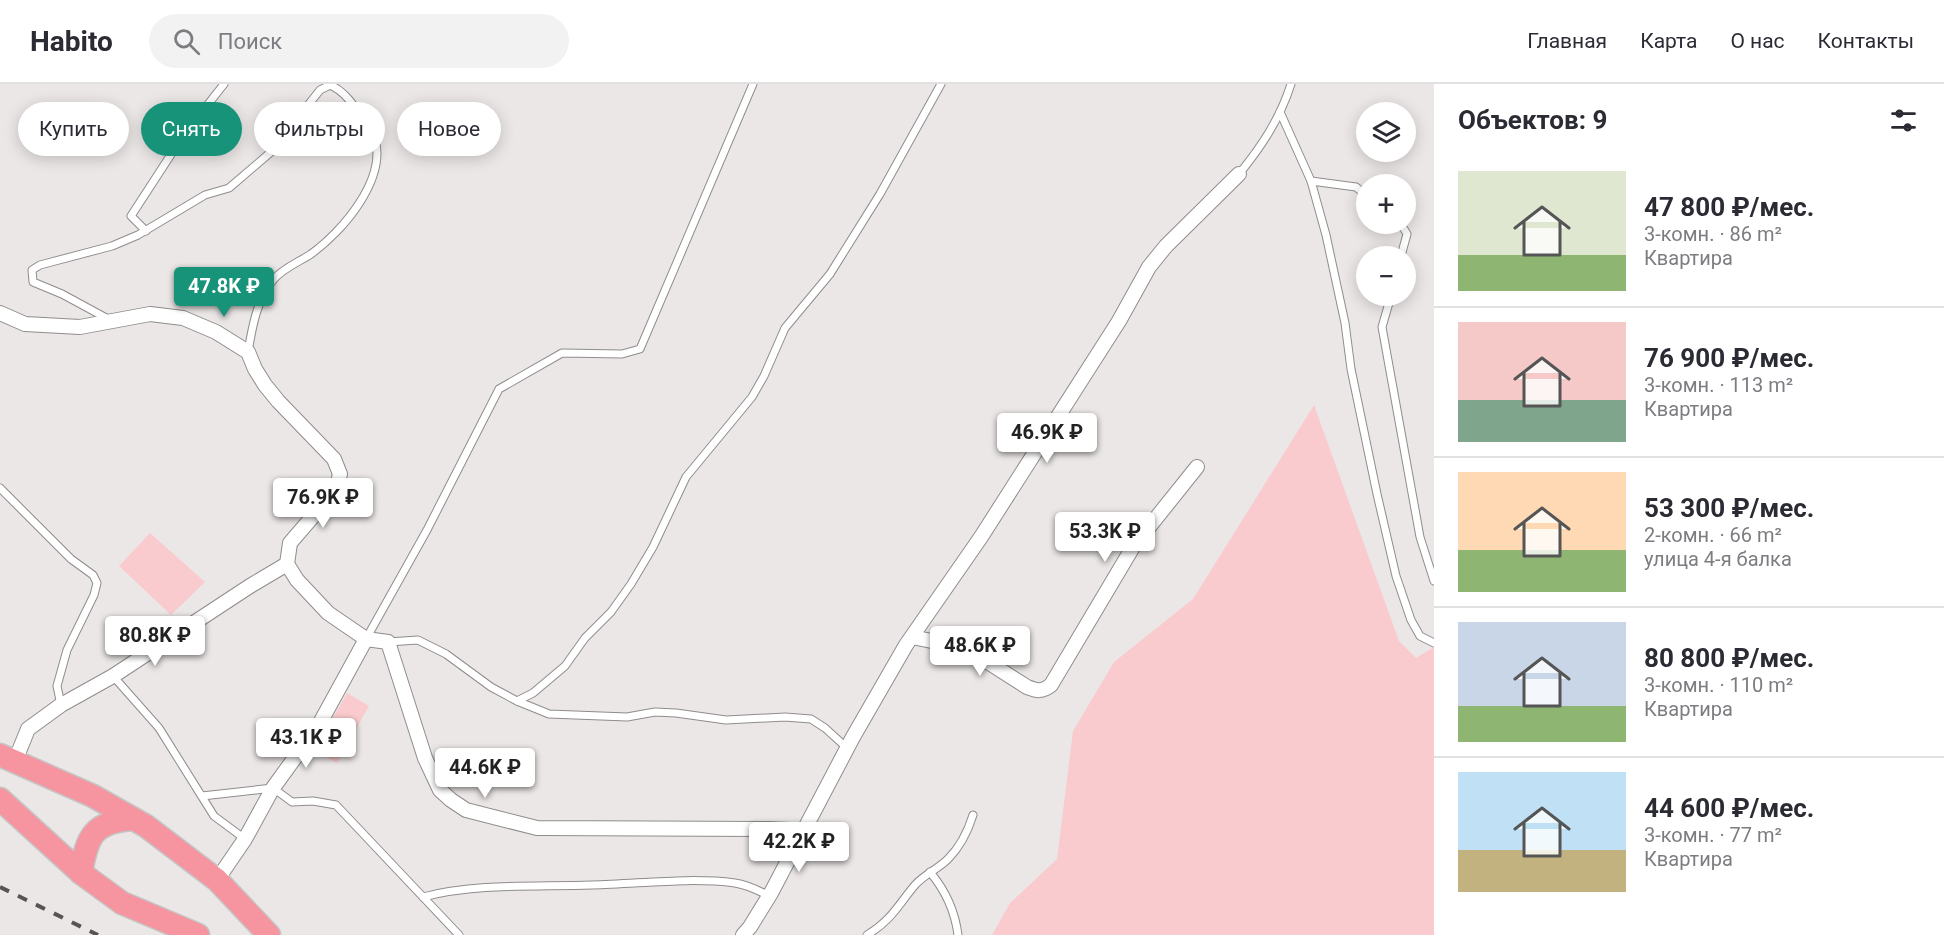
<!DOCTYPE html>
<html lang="ru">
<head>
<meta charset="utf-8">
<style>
	:root { --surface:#fff; --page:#f2f2f3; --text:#2b2b33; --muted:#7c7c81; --line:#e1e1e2; --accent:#179379 }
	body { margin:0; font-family:Roboto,sans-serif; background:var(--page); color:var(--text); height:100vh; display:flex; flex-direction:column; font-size:22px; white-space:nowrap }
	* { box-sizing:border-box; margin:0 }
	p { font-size:20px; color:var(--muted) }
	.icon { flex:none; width:33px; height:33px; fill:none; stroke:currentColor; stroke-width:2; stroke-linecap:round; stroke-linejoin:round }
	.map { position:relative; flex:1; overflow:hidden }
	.drawer { display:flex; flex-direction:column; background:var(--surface); width:510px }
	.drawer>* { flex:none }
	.guide { position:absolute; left:18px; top:18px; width:570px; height:54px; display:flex; gap:12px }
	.controls { position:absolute; left:1356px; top:18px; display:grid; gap:12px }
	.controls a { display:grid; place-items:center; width:60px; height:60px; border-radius:50%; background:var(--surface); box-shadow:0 3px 15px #0003; font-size:30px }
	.price { position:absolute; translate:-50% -51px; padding:0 14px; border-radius:6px; background:#fff; color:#222; font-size:20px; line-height:39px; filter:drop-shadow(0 2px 3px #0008) }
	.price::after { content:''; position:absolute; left:50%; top:36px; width:18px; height:14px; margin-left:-9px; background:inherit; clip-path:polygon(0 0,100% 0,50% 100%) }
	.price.active { background:var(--accent); color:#fff }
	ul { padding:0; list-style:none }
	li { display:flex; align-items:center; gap:18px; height:150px; padding:0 24px }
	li+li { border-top:2px solid var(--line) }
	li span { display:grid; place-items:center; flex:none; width:168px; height:120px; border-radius:0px; color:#555 }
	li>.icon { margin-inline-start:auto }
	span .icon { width:72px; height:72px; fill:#fffc; stroke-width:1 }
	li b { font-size:26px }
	h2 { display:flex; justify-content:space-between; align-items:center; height:72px; padding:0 24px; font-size:26px }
	.chip { padding:0 21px; border-radius:27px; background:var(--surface); box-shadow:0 3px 15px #0003; font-size:21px; line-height:54px }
	.chip.active { background:var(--accent); color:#fff }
	header { display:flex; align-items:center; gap:36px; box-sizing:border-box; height:84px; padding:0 30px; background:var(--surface); border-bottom:2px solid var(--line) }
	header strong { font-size:28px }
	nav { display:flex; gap:33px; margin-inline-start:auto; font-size:21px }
	.search { width:420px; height:54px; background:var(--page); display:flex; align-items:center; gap:15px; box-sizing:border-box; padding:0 21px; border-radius:33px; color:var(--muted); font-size:22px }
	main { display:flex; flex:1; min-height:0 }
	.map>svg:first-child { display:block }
	.green { fill:#facbce }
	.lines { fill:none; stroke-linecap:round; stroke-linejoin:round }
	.service-casing { stroke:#908c8c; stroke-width:9 }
	.minor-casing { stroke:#908c8c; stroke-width:16 }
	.trunk-casing { stroke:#c5c5c5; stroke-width:25 }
	.service { stroke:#fff; stroke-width:7 }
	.minor { stroke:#fff; stroke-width:14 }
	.trunk { stroke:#f6949f; stroke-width:22 }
	.rail { stroke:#575454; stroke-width:4; stroke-dasharray:10 10; stroke-linecap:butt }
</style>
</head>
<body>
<header>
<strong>Habito</strong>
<div class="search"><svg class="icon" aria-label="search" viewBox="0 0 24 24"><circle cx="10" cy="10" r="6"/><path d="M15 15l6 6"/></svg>Поиск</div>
<nav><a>Главная</a><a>Карта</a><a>О нас</a><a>Контакты</a></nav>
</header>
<main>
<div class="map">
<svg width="1434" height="851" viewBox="0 0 1434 851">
	<rect width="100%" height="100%" fill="#ece7e7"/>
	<g class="green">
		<polygon points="1314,321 1399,557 1416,574 1434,563 1434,851 992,851 1010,819 1057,775 1073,647 1114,578 1193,515"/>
		<polygon points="150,449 205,498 171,531 119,482"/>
		<polygon points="347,609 369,622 337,679 314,667"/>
	</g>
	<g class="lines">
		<g class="service-casing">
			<g id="service">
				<polyline points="1280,28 1311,97 1326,151 1345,239 1351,285 1377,410 1396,492 1411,536 1420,552 1434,559"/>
				<path d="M 1239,90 C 1261,63 1280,35 1291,0"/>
				<polyline points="1311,97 1356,103 1366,111"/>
				<polyline points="1401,140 1407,150 1401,172"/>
				<polyline points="146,147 131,132 183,52 224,0"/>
				<polyline points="1391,212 1382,243 1420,453 1434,497"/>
				<path d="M 110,236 L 62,210 L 33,198 L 32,186 L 40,181 L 112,162 L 138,151 L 205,111 L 229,104 L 271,68 L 320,6 L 330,1 C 345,7 355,23 364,37 C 367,41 372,47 374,52 C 389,94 342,148 311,170 C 299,178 283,184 273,196 C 257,215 252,244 248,268"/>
				<polyline points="0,404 71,475 93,491 97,499 94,511 67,566 57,602 61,621"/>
				<polyline points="366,555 427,446 499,305 562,269 622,270 640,265 753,0"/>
				<polyline points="388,558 418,556 446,570 491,603 517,617 549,630 627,633 655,628 676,629 726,636 785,633 811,635 825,644 847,664"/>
				<polyline points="113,592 159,644 214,732 245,755"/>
				<polyline points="517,617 533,609 565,582 585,554 611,528 631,500 653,463 686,393 752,313 764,292 785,244 830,190 880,110 941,0"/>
				<polyline points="202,712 273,704 292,718 313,717 336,721 459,851"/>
				<path d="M 930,788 C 945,806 955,827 958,851"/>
				<path d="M 423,813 C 477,799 536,803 592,801 C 640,800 688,793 735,799 C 748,801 758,806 769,812"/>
				<path d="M 867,851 C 892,836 898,821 915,801 C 925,790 938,785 948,775 C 960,763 968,747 973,731"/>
			</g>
		</g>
		<g class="minor-casing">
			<g id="minor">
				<polyline points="0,229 25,240 80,243 150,230 183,234 216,248 248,268 255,285 265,301 278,317 334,375 340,390 337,402 327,416 290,459 287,480"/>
				<polyline points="287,480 297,496 328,529 366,555 388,558 425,674 440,706 451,716 466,726 537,744 768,745 791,746 802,751"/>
				<path d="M 912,553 L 966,564 L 1027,603 C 1037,607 1042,608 1051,601 L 1133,463 L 1197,383"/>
				<polyline points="15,677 28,645 61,621 113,592 250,502 287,480"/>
				<polyline points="217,796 245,755 273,704 320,639 366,555"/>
				<polyline points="743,851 750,843 771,809 853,653 906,561 981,453 1119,237 1149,183 1166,162 1239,90"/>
			</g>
		</g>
		<g class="trunk-casing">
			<g id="trunk">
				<polyline points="0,671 93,712 146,742 217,796 269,851"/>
				<polyline points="0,715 81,789 122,819 198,851"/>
				<path d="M 81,789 C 87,752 93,738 133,735"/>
			</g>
		</g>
		<use href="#service" class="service"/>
		<use href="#minor" class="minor"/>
		<use href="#trunk" class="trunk"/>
		<polyline class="rail" points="0,803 98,851"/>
	</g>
</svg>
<div class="controls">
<a><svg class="icon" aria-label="layers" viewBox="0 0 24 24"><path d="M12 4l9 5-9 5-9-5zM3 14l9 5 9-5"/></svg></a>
<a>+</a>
<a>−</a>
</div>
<b class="price active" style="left:224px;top:234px">47.8K ₽</b>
<b class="price" style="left:1047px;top:380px">46.9K ₽</b>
<b class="price" style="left:323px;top:445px">76.9K ₽</b>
<b class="price" style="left:1105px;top:479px">53.3K ₽</b>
<b class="price" style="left:155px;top:583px">80.8K ₽</b>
<b class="price" style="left:980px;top:593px">48.6K ₽</b>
<b class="price" style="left:306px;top:685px">43.1K ₽</b>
<b class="price" style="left:485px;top:715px">44.6K ₽</b>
<b class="price" style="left:799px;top:789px">42.2K ₽</b>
<div class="guide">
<a class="chip">Купить</a>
<a class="chip active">Снять</a>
<a class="chip">Фильтры</a>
<a class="chip">Новое</a>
</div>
</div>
<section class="drawer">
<h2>Объектов: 9<svg class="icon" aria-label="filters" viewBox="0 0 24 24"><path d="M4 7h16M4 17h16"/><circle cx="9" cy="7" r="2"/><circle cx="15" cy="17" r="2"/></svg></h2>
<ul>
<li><span style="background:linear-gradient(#dfe7d0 70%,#8fb573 0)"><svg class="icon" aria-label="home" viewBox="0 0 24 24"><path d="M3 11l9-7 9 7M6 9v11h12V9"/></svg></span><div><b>47 800 ₽/мес.</b><p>3-комн. · 86 m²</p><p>Квартира</p></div></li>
<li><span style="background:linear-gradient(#f6c9c9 65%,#7fa58c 0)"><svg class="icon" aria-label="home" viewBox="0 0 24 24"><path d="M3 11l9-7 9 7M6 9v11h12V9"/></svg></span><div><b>76 900 ₽/мес.</b><p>3-комн. · 113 m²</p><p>Квартира</p></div></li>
<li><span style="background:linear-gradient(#ffd9b3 65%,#8fb573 0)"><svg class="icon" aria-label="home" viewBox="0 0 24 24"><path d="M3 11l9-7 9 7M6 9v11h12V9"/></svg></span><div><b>53 300 ₽/мес.</b><p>2-комн. · 66 m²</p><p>улица 4-я балка</p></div></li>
<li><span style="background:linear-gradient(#c9d6e8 70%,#8fb573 0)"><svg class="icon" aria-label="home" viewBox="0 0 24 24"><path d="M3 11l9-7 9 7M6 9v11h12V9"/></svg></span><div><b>80 800 ₽/мес.</b><p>3-комн. · 110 m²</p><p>Квартира</p></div></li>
<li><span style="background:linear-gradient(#bfe0f5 65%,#c2b280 0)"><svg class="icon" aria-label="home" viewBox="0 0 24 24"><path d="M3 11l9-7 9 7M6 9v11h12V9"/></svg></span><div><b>44 600 ₽/мес.</b><p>3-комн. · 77 m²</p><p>Квартира</p></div></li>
</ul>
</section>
</main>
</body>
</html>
